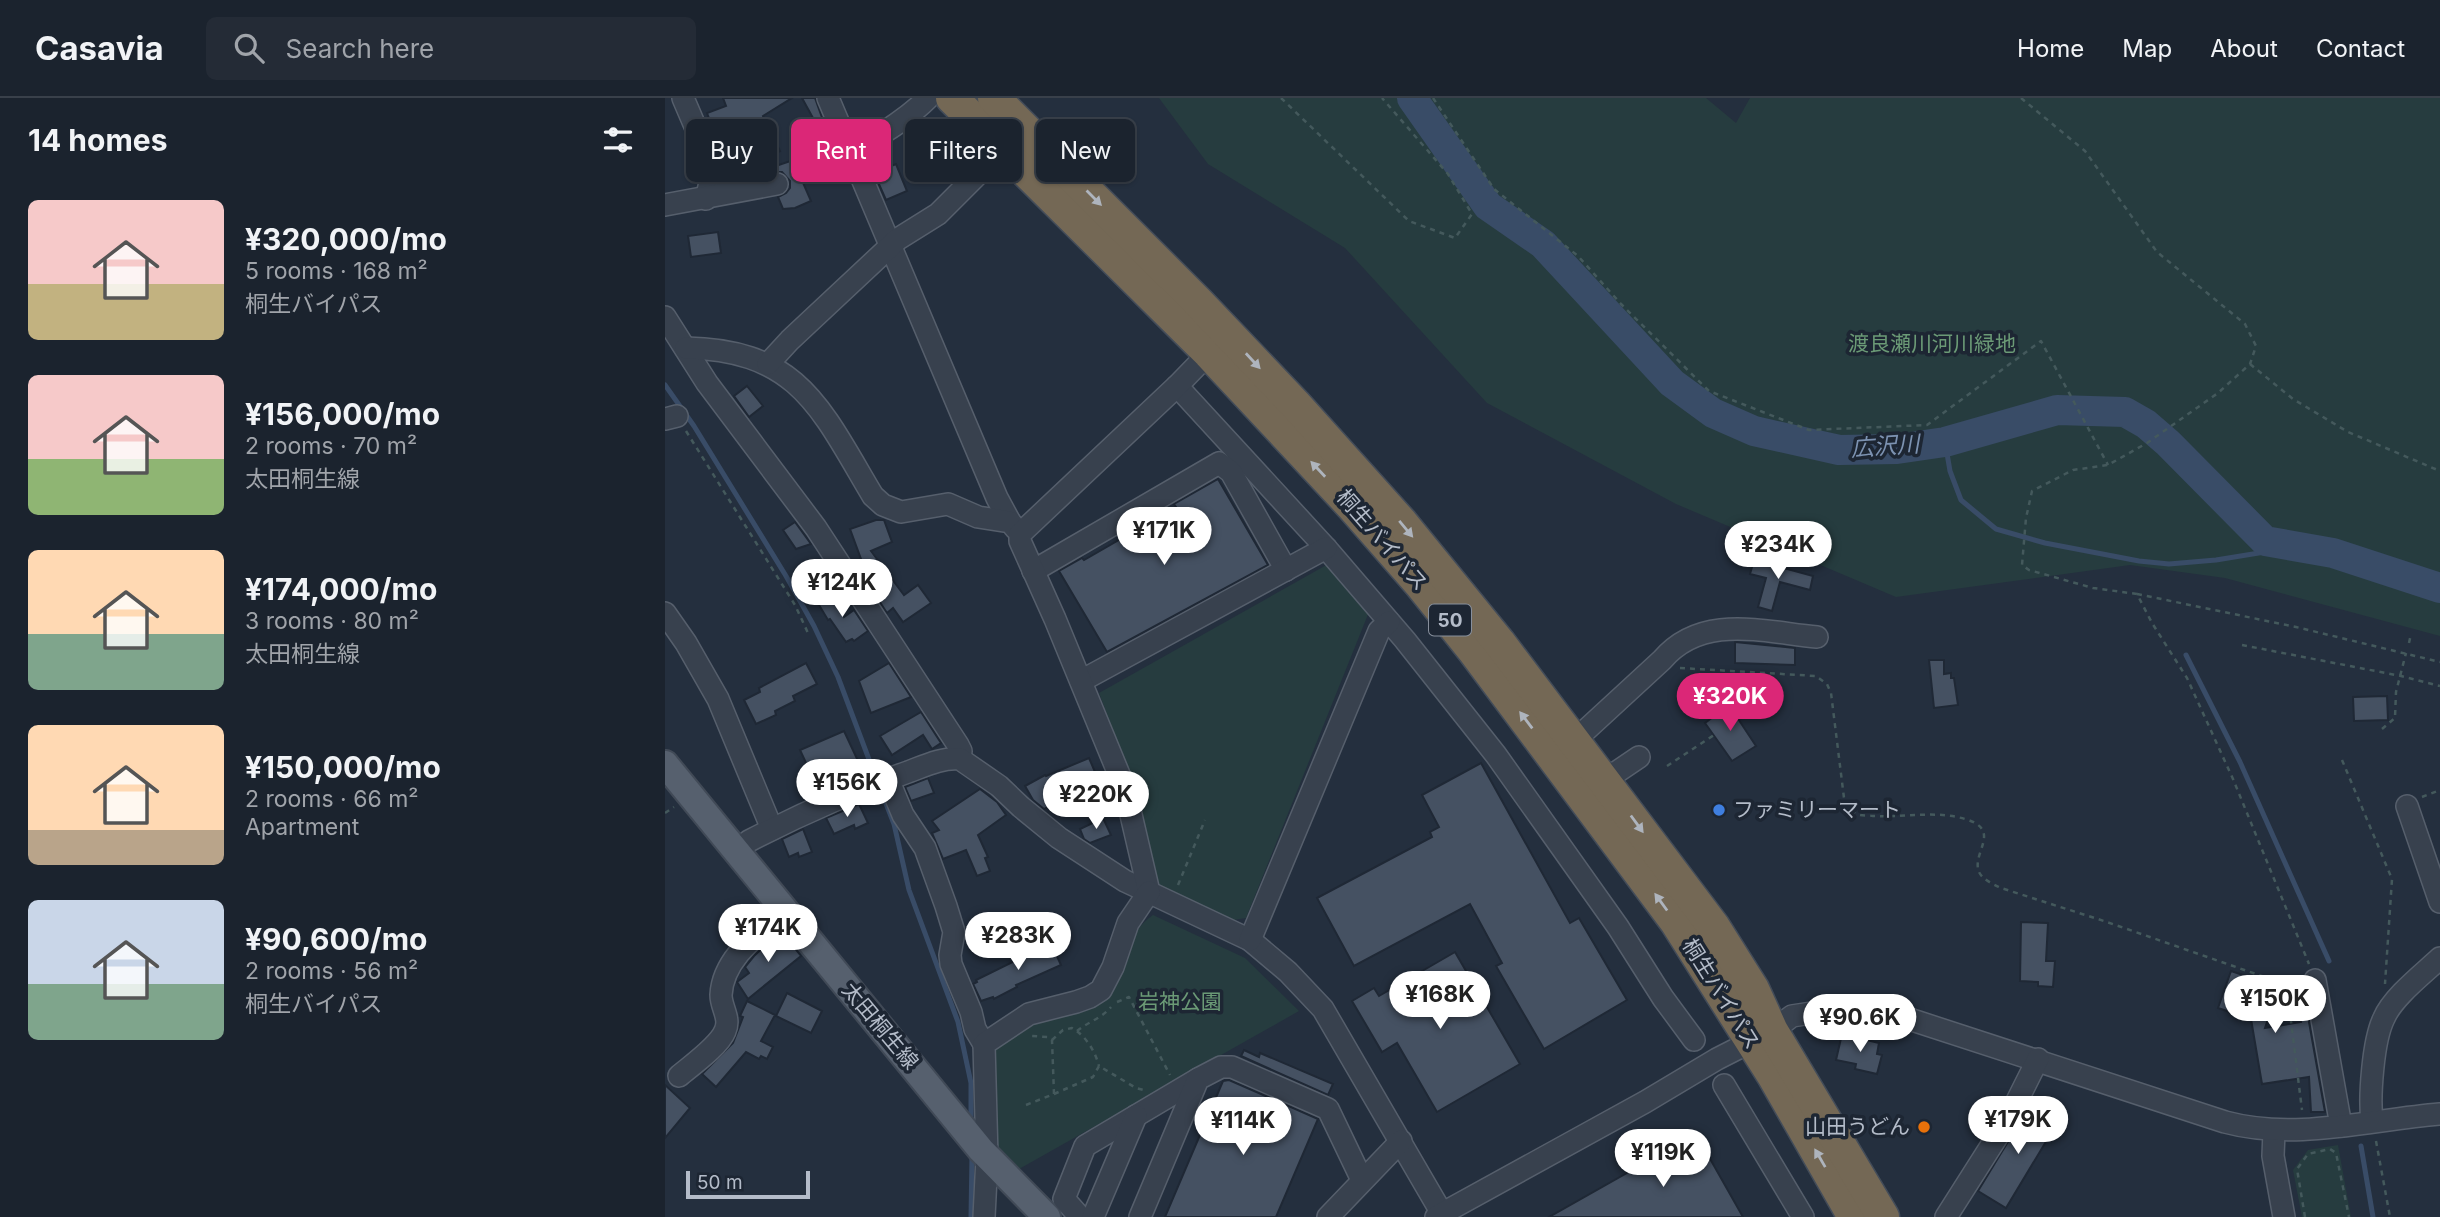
<!DOCTYPE html>
<html lang="en">
<head>
<meta charset="utf-8">
<style>
	:root { --surface:#1b232e; --page:#242b36; --text:#f1f3f6; --muted:#a0a4aa; --line:#39404a; --accent:#db2777 }
	body { margin:0; font-family:Inter,"Noto Sans JP",sans-serif; background:var(--page); color:var(--text); height:100vh; display:flex; flex-direction:column; font-size:26px; white-space:nowrap }
	* { box-sizing:border-box; margin:0 }
	p { font-size:23px; color:var(--muted) }
	.icon { flex:none; width:38px; height:38px; fill:none; stroke:currentColor; stroke-width:2; stroke-linecap:round; stroke-linejoin:round }
	.map { position:relative; flex:1; overflow:hidden }
	.sheet { display:flex; flex-direction:column; background:var(--surface); width:665px }
	.sheet>* { flex:none }
	.banner { position:absolute; left:21px; top:21px; width:665px; height:63px; display:flex; gap:14px }
	.scale { position:absolute; left:21px; bottom:18px; width:124px; box-sizing:border-box; padding-left:7px; border:4px solid #b4bcc9; border-top:0; font-size:19px; line-height:24px; white-space:nowrap; color:#b4bcc9; -webkit-text-stroke:5px #1d2633; paint-order:stroke }
	.price { position:absolute; translate:-50% -60px; padding:0 16px; border-radius:24px; background:#fff; color:#222; font-size:23px; line-height:46px; filter:drop-shadow(0 2px 4px #0008) }
	.price::after { content:''; position:absolute; left:50%; top:42px; width:21px; height:16px; margin-left:-10px; background:inherit; clip-path:polygon(0 0,100% 0,50% 100%) }
	.price.on { background:var(--accent); color:#fff }
	ul { padding:0; list-style:none }
	li { display:flex; align-items:center; gap:21px; height:175px; padding:0 28px }
	li span { display:grid; place-items:center; flex:none; width:196px; height:140px; border-radius:10px; color:#555 }
	li>.icon { margin-inline-start:auto }
	span .icon { width:84px; height:84px; fill:#fffc; stroke-width:1 }
	li b { font-size:30px }
	h2 { display:flex; justify-content:space-between; align-items:center; height:84px; padding:0 28px; font-size:30px }
	.tag { padding:0 24px; border-radius:10px; background:var(--surface); box-shadow:0 2px 5px #0004,0 0 0 2px var(--line); font-size:24px; line-height:63px }
	.tag.on { background:var(--accent); color:#fff }
	header { display:flex; align-items:center; gap:42px; box-sizing:border-box; height:98px; padding:0 35px; background:var(--surface); border-bottom:2px solid var(--line) }
	header strong { font-size:33px }
	nav { display:flex; gap:38px; margin-inline-start:auto; font-size:24px }
	.search { width:490px; height:63px; background:var(--page); display:flex; align-items:center; gap:18px; box-sizing:border-box; padding:0 24px; border-radius:10px; color:var(--muted); font-size:26px }
	main { display:flex; flex:1; min-height:0 }
	.map>svg:first-child { display:block }
	.green { fill:#263c3f }
	.lines { fill:none; stroke-linecap:round; stroke-linejoin:round }
	.stream { stroke:#394c67; stroke-width:5 }
	.river { stroke:#394c67; stroke-width:30 }
	.building { fill:#455162; stroke:#1f2835; stroke-width:2 }
	.minor-casing { stroke:#565f6c; stroke-width:24 }
	.major-casing { stroke:#414a57; stroke-width:30 }
	.highway-casing { stroke:#434c59; stroke-width:35 }
	.path { stroke:#44595c; stroke-width:2.5; stroke-dasharray:5 5; stroke-linecap:butt }
	.minor { stroke:#38414e; stroke-width:21 }
	.major { stroke:#56606e; stroke-width:26 }
	.highway { stroke:#746855; stroke-width:32 }
	.oneway { fill:#aeb4bd }
	.shop-dot { fill:#3f7fe0; stroke:#1d2633; stroke-width:2.5 }
	.food-dot { fill:#e8710a; stroke:#1d2633; stroke-width:2.5 }
	.labels { text-anchor:middle; stroke-width:7; stroke-linejoin:round; paint-order:stroke }
	.shield { fill:#1d2633; stroke:#878f9c; stroke-width:2 }
	.shield-label { font-size:19px; font-weight:bold; fill:#b4bcc9 }
	.park-label { font-size:21px; fill:#6b9a76; stroke:#1d2633 }
	.street-label { font-size:21px; fill:#b4bcc9; stroke:#1d2633 }
	.poi-label { font-size:21px; fill:#b4bcc9; stroke:#1d2633; text-anchor:start }
	.water-label { font-size:23px; font-style:italic; fill:#7c92b1; stroke:#1d2633 }
</style>
</head>
<body>
<header>
<strong>Casavia</strong>
<div class="search"><svg class="icon" aria-label="search" viewBox="0 0 24 24"><circle cx="10" cy="10" r="6"/><path d="M15 15l6 6"/></svg>Search here</div>
<nav><a>Home</a><a>Map</a><a>About</a><a>Contact</a></nav>
</header>
<main>
<section class="sheet">
<h2>14 homes<svg class="icon" aria-label="filters" viewBox="0 0 24 24"><path d="M4 7h16M4 17h16"/><circle cx="9" cy="7" r="2"/><circle cx="15" cy="17" r="2"/></svg></h2>
<ul>
<li><span style="background:linear-gradient(#f6c9c9 60%,#c2b280 0)"><svg class="icon" aria-label="home" viewBox="0 0 24 24"><path d="M3 11l9-7 9 7M6 9v11h12V9"/></svg></span><div><b>¥320,000/mo</b><p>5 rooms · 168 m²</p><p>桐生バイパス</p></div></li>
<li><span style="background:linear-gradient(#f6c9c9 60%,#8fb573 0)"><svg class="icon" aria-label="home" viewBox="0 0 24 24"><path d="M3 11l9-7 9 7M6 9v11h12V9"/></svg></span><div><b>¥156,000/mo</b><p>2 rooms · 70 m²</p><p>太田桐生線</p></div></li>
<li><span style="background:linear-gradient(#ffd9b3 60%,#7fa58c 0)"><svg class="icon" aria-label="home" viewBox="0 0 24 24"><path d="M3 11l9-7 9 7M6 9v11h12V9"/></svg></span><div><b>¥174,000/mo</b><p>3 rooms · 80 m²</p><p>太田桐生線</p></div></li>
<li><span style="background:linear-gradient(#ffd9b3 75%,#b9a48a 0)"><svg class="icon" aria-label="home" viewBox="0 0 24 24"><path d="M3 11l9-7 9 7M6 9v11h12V9"/></svg></span><div><b>¥150,000/mo</b><p>2 rooms · 66 m²</p><p>Apartment</p></div></li>
<li><span style="background:linear-gradient(#c9d6e8 60%,#7fa58c 0)"><svg class="icon" aria-label="home" viewBox="0 0 24 24"><path d="M3 11l9-7 9 7M6 9v11h12V9"/></svg></span><div><b>¥90,600/mo</b><p>2 rooms · 56 m²</p><p>桐生バイパス</p></div></li>
</ul>
</section>
<div class="map">
<svg width="1775" height="1119" viewBox="0 0 1775 1119">
	<rect width="100%" height="100%" fill="#242f3e"/>
	<g class="green">
		<polygon points="494,0 1041,0 1071,25 1085,0 1775,0 1775,538 1560,480 1465,467 1231,499 1011,406 822,305 680,150 543,66"/>
		<polygon points="665,465 706,509 581,820 568,822 494,791 468,685 434,595"/>
		<path d="M 488,817 L 580,860 L 634,913 L 349,1074 L 331,1051 L 328,964 L 331,948 L 357,929 L 422,911 C 438,886 465,832 488,817 Z"/>
		<polygon points="1673,1047 1686,1119 1637,1119 1628,1072 1643,1052"/>
	</g>
	<g class="lines">
		<g class="stream">
			<polyline points="0,287 29,328 121,478 149,528 173,579 211,680"/>
			<polyline points="1280,344 1285,373 1296,402 1331,431 1380,445 1474,463 1504,466 1551,462 1631,449"/>
			<polyline points="1521,557 1575,664 1664,863"/>
			<polyline points="215,690 229,726 244,792 293,924 306,985 306,1026"/>
			<polyline points="1696,1048 1708,1119"/>
			<polyline points="306,1119 307,1056"/>
		</g>
		<polyline class="river" points="747,0 823,108 878,146 1007,285 1048,315 1089,333 1174,352 1232,351 1280,344 1392,312 1460,314 1481,326 1503,345 1600,443 1668,455 1775,490"/>
	</g>
	<g class="building">
		<polygon points="58,0 127,0 98,18 115,53 97,63 78,26 50,36 42,15 61,8"/>
		<polygon points="137,0 150,0 160,28 154,31"/>
		<polygon points="169,48 178,70 171,73 169,68 136,80 146,103 130,110 118,111 113,99 121,95 125,90 125,83 117,74 104,74 102,71"/>
		<polygon points="231,66 242,93 221,102 209,75"/>
		<polygon points="53,134 56,155 26,159 23,138"/>
		<polygon points="82,288 98,308 84,319 69,298"/>
		<polygon points="553,381 603,467 442,554 394,473 417,460 419,462 511,409 509,406"/>
		<polygon points="211,422 219,422 227,444 206,453 239,497 253,487 266,505 238,524 228,510 222,515 196,475 200,472 185,431"/>
		<polygon points="130,424 146,446 131,451 118,432"/>
		<polygon points="1089,462 1148,478 1145,492 1115,484 1107,513 1093,509 1101,480 1085,476"/>
		<polygon points="165,494 179,519 189,512 203,533 189,543 187,541 181,544 165,521 163,522 151,502"/>
		<polygon points="1070,544 1130,550 1130,567 1070,565"/>
		<polygon points="1264,562 1279,562 1279,576 1286,575 1286,580 1289,580 1293,607 1269,610"/>
		<polygon points="141,565 152,586 128,598 130,603 110,613 111,617 91,626 79,602 95,594 94,590"/>
		<polygon points="224,565 246,599 206,615 194,583"/>
		<polygon points="1722,598 1723,622 1689,623 1688,599"/>
		<polygon points="1064,607 1091,648 1067,663 1040,625"/>
		<polygon points="256,614 276,645 267,651 258,637 227,657 215,638"/>
		<polygon points="179,633 194,665 150,684 135,652"/>
		<polygon points="424,660 433,681 393,699 395,702 379,711 368,702 360,688 380,677 381,678"/>
		<polygon points="816,665 905,825 914,820 962,902 879,951 831,868 837,865 805,806 689,868 652,800 767,739 765,734 774,729 757,697"/>
		<polygon points="263,680 269,695 246,703 240,689"/>
		<polygon points="315,691 332,704 341,717 313,737 323,759 320,760 325,773 312,778 301,752 278,761 267,735 274,732 267,723"/>
		<polygon points="194,706 203,725 190,731 189,727 169,736 161,720"/>
		<polygon points="438,720 446,737 425,745 419,741 415,731"/>
		<polygon points="138,731 147,754 134,759 133,755 124,759 117,741"/>
		<polygon points="1356,824 1383,825 1381,863 1390,863 1388,889 1373,888 1373,884 1355,883"/>
		<polygon points="116,833 136,858 83,901 72,884 84,875 80,869 89,858"/>
		<polygon points="384,841 396,867 351,887 352,889 329,901 328,899 316,903 308,886 312,884 311,882 364,856 362,851"/>
		<polygon points="790,854 855,966 772,1014 732,945 717,954 687,903 709,890 714,898"/>
		<polygon points="1566,873 1614,889 1600,930 1636,924 1630,895 1639,896 1660,1014 1646,1014 1644,979 1597,986 1586,921 1553,910"/>
		<polygon points="122,895 157,913 146,935 111,918"/>
		<polygon points="82,903 110,917 96,943 108,949 102,961 96,958 94,961 81,954 51,989 37,976 68,945 78,919 75,918"/>
		<polygon points="1177,936 1214,945 1212,956 1217,957 1212,976 1190,971 1191,966 1171,962"/>
		<polygon points="579,952 594,959 595,955 668,986 663,997 576,958"/>
		<polygon points="564,982 653,1021 611,1119 500,1119 558,983"/>
		<polygon points="0,987 25,1010 0,1040"/>
		<polygon points="1366,1006 1394,1022 1341,1110 1313,1093"/>
		<polygon points="1031,1036 1078,1119 884,1119"/>
	</g>
	<g class="lines">
		<g class="minor-casing">
			<g id="minor">
				<polyline points="18,0 45,63 46,81 41,101"/>
				<polyline points="163,0 332,400 345,424"/>
				<path d="M 181,42 C 186,42 192,44 197,43 C 215,41 250,13 263,0"/>
				<polyline points="0,107 112,86"/>
				<polyline points="0,219 42,285 151,430 293,647 296,653 295,661"/>
				<path d="M 21,250 C 134,252 156,311 208,398 L 218,407 L 236,414 L 283,406 L 313,419 L 345,424 L 351,431"/>
				<polyline points="103,266 125,242 233,141 273,116 313,76"/>
				<polyline points="512,288 661,450 740,542 831,657 953,829 998,900 1029,942"/>
				<polyline points="0,321 12,318"/>
				<polyline points="368,473 554,365 566,374 621,472"/>
				<polyline points="0,515 21,545 53,601 107,731"/>
				<polyline points="416,583 661,450"/>
				<path d="M 909,643 L 997,562 C 1037,515 1098,534 1152,539"/>
				<polyline points="223,681 238,717 260,750 281,808 289,834 285,857 286,866 306,914 310,931 319,946"/>
				<polyline points="940,682 974,659"/>
				<polyline points="1742,708 1775,804"/>
				<path d="M 71,753 L 84,743 C 136,716 188,693 243,674 C 259,668 278,659 295,661 L 334,688 L 356,709 L 394,740 L 460,783 L 585,842 L 623,874 L 658,911 L 779,1119"/>
				<polyline points="484,794 460,691 390,521 355,443 355,436 512,288 544,255"/>
				<polyline points="585,842 714,533 724,524"/>
				<polyline points="1650,882 1676,1028"/>
				<path d="M 14,978 C 27,967 54,948 60,933 C 66,920 56,910 56,897 C 58,859 95,835 120,813"/>
				<polyline points="1059,987 1138,1119"/>
				<path d="M 1707,1023 C 1704,999 1708,942 1719,920 C 1728,899 1758,876 1775,860"/>
				<polyline points="1609,1033 1608,1058 1619,1119"/>
				<polyline points="319,1119 322,1059 319,946 364,916 411,904 425,899 436,892 448,869 463,825 484,794"/>
				<polyline points="415,1119 399,1101 420,1048 533,981"/>
				<polyline points="428,1119 471,1018"/>
				<polyline points="475,1119 533,981 556,969 567,969 663,1011 697,1082"/>
				<polyline points="663,1119 736,1043"/>
				<path d="M 771,1119 L 980,1004 L 1052,961 L 1107,933 L 1127,918 L 1179,910 L 1238,919 L 1560,1024 C 1631,1043 1703,1022 1775,1016"/>
				<polyline points="1281,1119 1342,1023 1373,961"/>
			</g>
		</g>
		<g class="major-casing">
			<polyline id="major" points="0,666 316,1052 382,1119"/>
		</g>
		<g class="highway-casing">
			<g id="highway">
				<polyline points="287,0 544,255 686,407 756,487 808,552 1011,824 1109,979 1189,1119"/>
				<polyline points="329,0 533,204 630,306 737,425 834,544 1049,829 1088,891 1107,933 1218,1119"/>
			</g>
		</g>
		<g class="path">
			<polyline points="616,0 744,123 790,140 807,116 783,76 717,0"/>
			<polyline points="768,0 829,91 913,158 956,206 1044,293 1144,332 1262,327 1376,243 1443,367"/>
			<polyline points="1356,0 1420,53 1492,154 1580,226 1591,248 1585,266 1553,295 1482,345 1443,367 1408,372 1367,393 1361,420 1357,467 1364,472 1428,490 1472,496 1487,525 1522,580 1568,681 1644,866"/>
			<polyline points="125,74 149,49 162,44"/>
			<polyline points="1585,266 1628,301 1683,334 1775,373"/>
			<polyline points="21,333 130,507 143,535"/>
			<polyline points="1472,496 1631,529 1775,564"/>
			<polyline points="1744,545 1746,536"/>
			<polyline points="1577,547 1736,578 1775,588"/>
			<path d="M 1015,570 L 1151,578 L 1162,586 L 1166,595 L 1179,700 C 1182,707 1184,713 1192,716 C 1196,718 1203,717 1208,718 C 1239,720 1270,712 1300,721 C 1338,732 1306,755 1314,774 C 1318,782 1328,786 1336,790 L 1439,823 L 1611,883 L 1619,889 L 1623,899 L 1637,1012"/>
			<polyline points="1717,631 1730,620 1731,594 1741,555"/>
			<polyline points="1677,662 1727,781 1720,886"/>
			<polyline points="1002,668 1049,637"/>
			<polyline points="1757,699 1775,692"/>
			<polyline points="0,715 9,709"/>
			<polyline points="513,787 540,722"/>
			<polyline points="452,904 464,899 505,977"/>
			<path d="M 412,933 C 423,924 437,920 446,909"/>
			<path d="M 387,942 L 398,932 L 407,930 C 421,938 430,953 434,968"/>
			<polyline points="389,996 428,979 434,968 471,990 479,992"/>
			<polyline points="361,1007 389,996 387,942 383,939 367,938"/>
			<polyline points="1711,1043 1725,1119"/>
			<polyline points="1640,1119 1632,1071 1643,1056 1665,1051 1671,1055 1684,1119"/>
		</g>
		<use href="#minor" class="minor"/>
		<use href="#major" class="major"/>
		<use href="#highway" class="highway"/>
	</g>
	<defs><path id="oneway-solid" d="M-6-.8H1V-3.2L6.5 0L1 3.2V.8H-6Z" transform="scale(1.75)"/></defs>
	<g class="oneway">
		<use href="#oneway-solid" transform="translate(429 100) rotate(45)"/>
		<use href="#oneway-solid" transform="translate(588 263) rotate(47)"/>
		<use href="#oneway-solid" transform="translate(653 371) rotate(-133)"/>
		<use href="#oneway-solid" transform="translate(741 431) rotate(50)"/>
		<use href="#oneway-solid" transform="translate(861 622) rotate(-127)"/>
		<use href="#oneway-solid" transform="translate(972 726) rotate(54)"/>
		<use href="#oneway-solid" transform="translate(996 804) rotate(-126)"/>
		<use href="#oneway-solid" transform="translate(1155 1060) rotate(-120)"/>
	</g>
	<circle class="shop-dot" cx="1054" cy="712" r="7"/>
	<circle class="food-dot" cx="1259" cy="1029" r="7"/>
	<g class="labels">
		<rect class="shield" x="764" y="506.5" width="42" height="31" rx="5"/>
		<g class="shield-label">
			<text x="785" y="529">50</text>
		</g>
		<g class="park-label">
			<text x="1267" y="253">渡良瀬川河川緑地</text>
			<text x="515" y="911">岩神公園</text>
		</g>
		<g class="street-label">
			<text transform="translate(717 442) rotate(49)" y="7">桐生バイパス</text>
			<text transform="translate(1056 896) rotate(58)" y="7">桐生バイパス</text>
			<text transform="translate(215 928) rotate(50)" y="7">太田桐生線</text>
		</g>
		<g class="poi-label">
			<text x="1068" y="719">ファミリーマート</text>
			<text x="1245" y="1036" text-anchor="end">山田うどん</text>
		</g>
		<g class="water-label">
			<text transform="translate(1220 348) rotate(-4)" y="8">広沢川</text>
		</g>
	</g>
</svg>
<div class="scale">50 m</div>
<b class="price" style="left:499px;top:469px">¥171K</b>
<b class="price" style="left:1113px;top:483px">¥234K</b>
<b class="price" style="left:177px;top:521px">¥124K</b>
<b class="price on" style="left:1065px;top:635px">¥320K</b>
<b class="price" style="left:182px;top:721px">¥156K</b>
<b class="price" style="left:431px;top:733px">¥220K</b>
<b class="price" style="left:103px;top:866px">¥174K</b>
<b class="price" style="left:353px;top:874px">¥283K</b>
<b class="price" style="left:775px;top:933px">¥168K</b>
<b class="price" style="left:1610px;top:937px">¥150K</b>
<b class="price" style="left:1195px;top:956px">¥90.6K</b>
<b class="price" style="left:1353px;top:1058px">¥179K</b>
<b class="price" style="left:578px;top:1059px">¥114K</b>
<b class="price" style="left:998px;top:1091px">¥119K</b>
<div class="banner">
<a class="tag">Buy</a>
<a class="tag on">Rent</a>
<a class="tag">Filters</a>
<a class="tag">New</a>
</div>
</div>
</main>
</body>
</html>
